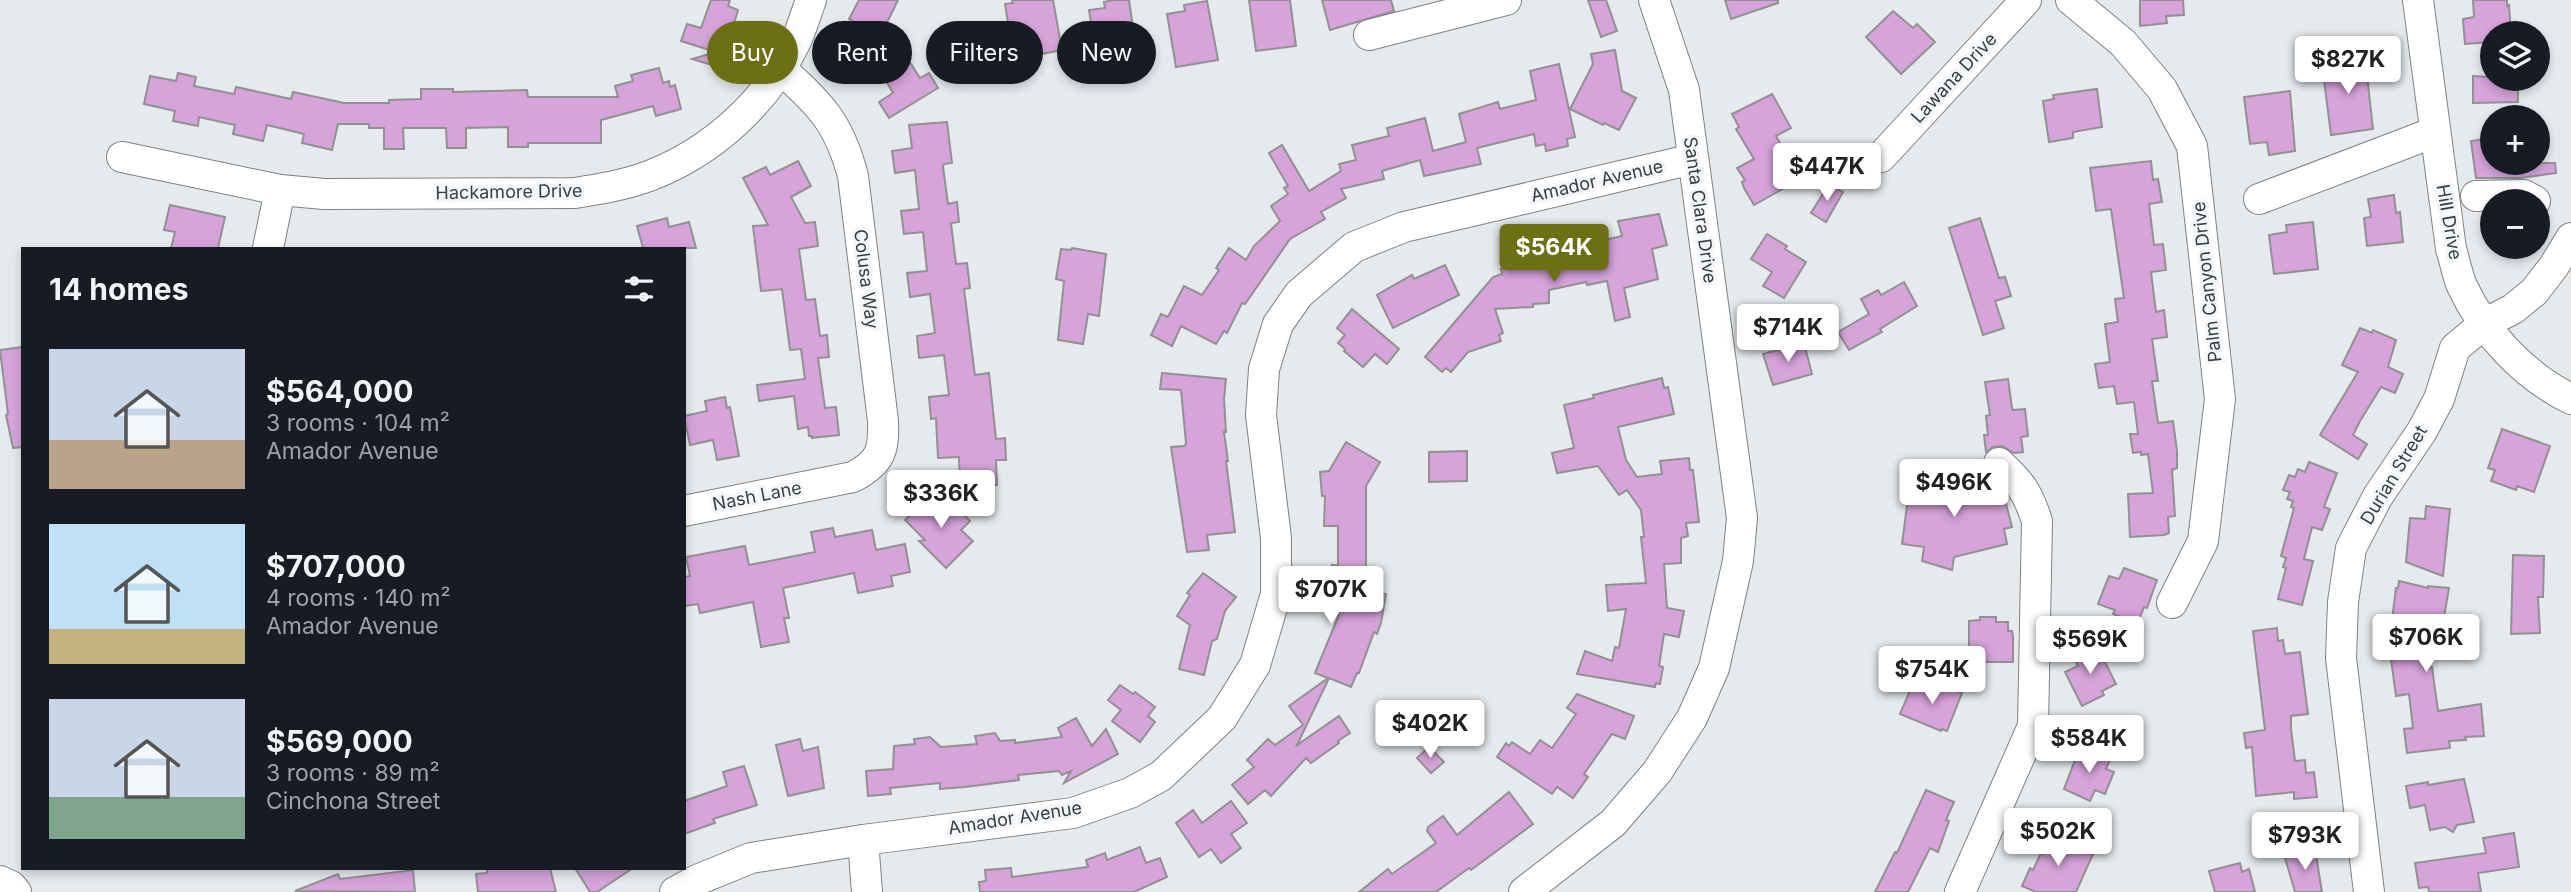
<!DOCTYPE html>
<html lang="en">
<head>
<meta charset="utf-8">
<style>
	:root { --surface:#171b24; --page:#20242c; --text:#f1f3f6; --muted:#9ea1a6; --accent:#6c6f13 }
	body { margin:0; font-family:Inter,sans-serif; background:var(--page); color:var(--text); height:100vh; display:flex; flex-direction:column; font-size:26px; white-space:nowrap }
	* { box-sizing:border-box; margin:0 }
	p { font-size:23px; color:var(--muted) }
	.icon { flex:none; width:38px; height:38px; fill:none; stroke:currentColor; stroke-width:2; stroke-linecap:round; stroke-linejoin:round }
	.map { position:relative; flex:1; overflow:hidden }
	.side { position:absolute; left:21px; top:247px; width:665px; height:623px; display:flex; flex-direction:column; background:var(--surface); border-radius:0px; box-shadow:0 4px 10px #0003 }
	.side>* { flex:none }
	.top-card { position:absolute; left:707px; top:21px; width:665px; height:63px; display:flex; gap:14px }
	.tools { position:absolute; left:2480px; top:21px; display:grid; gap:14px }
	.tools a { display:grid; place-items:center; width:70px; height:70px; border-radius:50%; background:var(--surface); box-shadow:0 4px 10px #0003; font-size:35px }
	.price { position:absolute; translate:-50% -60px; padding:0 16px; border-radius:7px; background:#fff; color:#222; font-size:23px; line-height:46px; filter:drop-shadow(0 2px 4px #0008) }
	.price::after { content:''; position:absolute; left:50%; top:42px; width:21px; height:16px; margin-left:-10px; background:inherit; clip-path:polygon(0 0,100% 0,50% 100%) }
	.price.on { background:var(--accent); color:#fff }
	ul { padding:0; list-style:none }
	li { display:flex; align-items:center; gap:21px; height:175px; padding:0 28px }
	li span { display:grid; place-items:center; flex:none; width:196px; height:140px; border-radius:0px; color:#555 }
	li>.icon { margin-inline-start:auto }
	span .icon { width:84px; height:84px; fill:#fffc; stroke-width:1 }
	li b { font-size:30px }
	h2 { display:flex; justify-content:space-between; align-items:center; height:84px; padding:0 28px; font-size:30px }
	.pill { padding:0 24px; border-radius:32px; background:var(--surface); box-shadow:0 4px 10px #0003; font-size:24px; line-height:63px }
	.pill.on { background:var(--accent); color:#fff }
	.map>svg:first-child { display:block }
	.building { fill:#d6a3db; stroke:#939093; stroke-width:2 }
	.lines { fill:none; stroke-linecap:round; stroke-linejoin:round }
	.minor-casing { stroke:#7e8285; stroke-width:32 }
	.minor { stroke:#fff; stroke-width:30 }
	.labels { text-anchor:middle; stroke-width:7; stroke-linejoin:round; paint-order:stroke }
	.street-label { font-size:18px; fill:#3b3c3e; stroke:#f3f7fb }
</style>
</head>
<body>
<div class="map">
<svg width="2571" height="892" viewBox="0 0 2571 892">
	<rect width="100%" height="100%" fill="#e6eaed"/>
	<g class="building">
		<polygon points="711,0 730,0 728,6 738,10 726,50 732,48 725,69 692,59 716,52 681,41 687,24 701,28"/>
		<polygon points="859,0 898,0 876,45 870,30 849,19"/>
		<polygon points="1012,0 1053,0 1062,50 1032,56 1029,38 1018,40 1016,27 1009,29 1005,4 1013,3"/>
		<polygon points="1113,0 1129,0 1137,55 1098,64 1089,10 1105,8 1104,2"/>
		<polygon points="1249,0 1290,0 1296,46 1256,51"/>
		<polygon points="1322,0 1391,0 1394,11 1330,30"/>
		<polygon points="1588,0 1606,0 1617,31 1601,37"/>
		<polygon points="1725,0 1778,0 1778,3 1731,19"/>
		<polygon points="2140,0 2183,0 2184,15 2166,16 2167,23 2140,26"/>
		<polygon points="2473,0 2507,0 2507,6 2509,5 2511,33 2492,33 2492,42 2465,44 2463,19 2474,17"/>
		<polygon points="1207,1 1218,60 1176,67 1167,14 1185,11 1184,5"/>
		<polygon points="1893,11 1913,28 1917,24 1935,42 1901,74 1866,37"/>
		<polygon points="1615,50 1622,91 1636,98 1619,130 1604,123 1603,125 1570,109 1593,64 1591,54"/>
		<polygon points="904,53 920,78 929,73 938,88 889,118 879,102 893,93 879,69"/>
		<polygon points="2365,58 2373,129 2331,135 2322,64"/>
		<polygon points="1559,64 1575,137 1567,139 1568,146 1546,151 1545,144 1536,146 1534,134 1477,148 1481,164 1424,176 1420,160 1382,171 1384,179 1341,189 1346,198 1321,212 1325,219 1290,239 1245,304 1242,303 1227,333 1224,331 1216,344 1181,326 1172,346 1151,335 1161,314 1168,317 1184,286 1202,295 1219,270 1216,268 1229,248 1246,260 1254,246 1280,221 1271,206 1288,194 1284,188 1288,186 1269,153 1282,145 1309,191 1341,171 1339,164 1356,160 1352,145 1389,136 1387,128 1425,118 1433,151 1466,142 1459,114 1498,102 1500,109 1536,100 1530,71"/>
		<polygon points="659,68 663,83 669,81 670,87 675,85 681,109 656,116 653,106 601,120 601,143 528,143 528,147 508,147 508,127 466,128 466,148 447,148 446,128 403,128 404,149 384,149 384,128 369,128 369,124 338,124 332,150 302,143 304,134 267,125 263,141 233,134 235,125 199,117 198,126 173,121 175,111 144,104 150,76 176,81 178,73 196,77 194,86 234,94 236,87 291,99 293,92 344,103 389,103 389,100 421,99 421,89 453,89 453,92 527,90 528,97 618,97 615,86 633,81 631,75"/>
		<polygon points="2473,76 2518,79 2518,102 2473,103"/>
		<polygon points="2097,89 2102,127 2073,132 2073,138 2049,142 2043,101 2054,99 2053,95"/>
		<polygon points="2290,91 2295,151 2269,155 2267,142 2250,144 2244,97"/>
		<polygon points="1772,94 1791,128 1776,136 1800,179 1754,205 1744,188 1742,182 1745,180 1737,168 1754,159 1736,129 1739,127 1732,114"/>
		<polygon points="947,122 952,163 944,164 943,167 948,204 957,202 959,222 951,223 956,264 967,263 970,288 964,289 974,368 975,375 989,373 996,439 1005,438 1006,460 996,460 997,485 960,486 959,457 938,458 936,418 931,419 929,397 949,395 944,355 919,358 917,336 935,333 930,294 910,297 907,273 927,271 923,232 904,234 901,211 919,209 915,170 895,173 892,151 912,148 909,125"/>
		<polygon points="2492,138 2492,163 2555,163 2556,173 2521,178 2476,178 2471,141"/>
		<polygon points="798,161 811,186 791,197 805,223 815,222 818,246 799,249 806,300 815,299 820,336 827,335 829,357 818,358 825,408 836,407 839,435 812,438 812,436 809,436 808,427 798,429 794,396 759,401 757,385 805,379 801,349 790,350 782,289 761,291 753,226 768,225 743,178 766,167 770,175"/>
		<polygon points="2151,161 2153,180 2158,179 2162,202 2149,204 2154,245 2163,244 2166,270 2151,272 2156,312 2164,310 2167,337 2152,339 2158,381 2152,381 2158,423 2173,421 2177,451 2177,468 2172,470 2175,516 2168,517 2169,533 2164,535 2130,537 2128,494 2153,493 2148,454 2141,455 2141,452 2133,453 2130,434 2138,434 2134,402 2117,404 2114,386 2099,388 2095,364 2110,362 2105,324 2118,322 2115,299 2124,298 2111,209 2096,211 2090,168"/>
		<polygon points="1829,184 1843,192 1826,222 1811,213"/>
		<polygon points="2394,195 2396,213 2400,212 2403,242 2367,246 2364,218 2371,217 2368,199"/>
		<polygon points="170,205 225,217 218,248 171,248 175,232 164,230"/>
		<polygon points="1659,214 1667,245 1652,249 1658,279 1624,288 1630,317 1615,321 1607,281 1587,285 1586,282 1549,290 1549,303 1533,304 1533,307 1495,309 1503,333 1499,335 1501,341 1468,352 1451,372 1446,368 1442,372 1425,357 1493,277 1502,274 1501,269 1512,268 1511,250 1570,248 1622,236 1618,221"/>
		<polygon points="667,218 669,227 689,222 696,248 643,248 637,226"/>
		<polygon points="1980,218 1999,278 2005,277 2011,296 1995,301 2004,328 1983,335 1949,228"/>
		<polygon points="2313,222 2318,269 2274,274 2269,235 2287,232 2286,225"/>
		<polygon points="1767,234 1787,246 1785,249 1806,262 1784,298 1763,286 1772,272 1751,259"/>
		<polygon points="1072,248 1106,254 1099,316 1088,314 1083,344 1058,340 1064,281 1056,279 1061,249 1071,250"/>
		<polygon points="1445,265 1459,295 1393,328 1377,295 1412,275 1414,279"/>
		<polygon points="1904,282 1917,306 1880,329 1882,332 1849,350 1838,332 1869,314 1861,299 1878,290 1881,295"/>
		<polygon points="1352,309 1399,349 1387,364 1375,354 1363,367 1344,351 1345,349 1338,343 1345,335 1337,328"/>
		<polygon points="2360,328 2372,333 2373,330 2396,340 2388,367 2403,374 2395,393 2381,387 2360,421 2353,435 2367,444 2358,459 2320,435 2358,372 2342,365"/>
		<polygon points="1804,343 1812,374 1773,385 1763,354"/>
		<polygon points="23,347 23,447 13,448 6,415 8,414 0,350"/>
		<polygon points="1162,373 1226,379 1224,399 1226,432 1224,432 1228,461 1226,461 1235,532 1207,535 1209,550 1187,552 1171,447 1185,446 1186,443 1181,390 1160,389"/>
		<polygon points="1662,378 1664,388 1668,387 1674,414 1618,427 1626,460 1637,477 1662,474 1660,461 1689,458 1690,470 1693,470 1699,522 1686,523 1688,536 1681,538 1681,563 1664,564 1667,608 1684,611 1679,637 1664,634 1659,666 1663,667 1660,684 1656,683 1655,687 1577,674 1585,651 1612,661 1615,647 1619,648 1626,609 1608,611 1606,585 1646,583 1641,537 1644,537 1641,510 1627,490 1619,495 1598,466 1557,473 1552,453 1574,448 1564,405 1594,398 1593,395"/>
		<polygon points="2008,379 2012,408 2013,410 2025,409 2028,436 2021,437 2023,452 2014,453 2002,446 1993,447 1986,452 1984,435 1988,435 1986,416 1990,415 1985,382"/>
		<polygon points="725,397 727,408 730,407 739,456 717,460 713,440 690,445 684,416 707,411 705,401"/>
		<polygon points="2502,429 2550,446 2534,492 2517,486 2516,490 2491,481 2495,470 2488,468"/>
		<polygon points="1346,442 1380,462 1366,486 1366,569 1374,571 1370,591 1386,594 1381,623 1377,634 1374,632 1359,673 1357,673 1351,687 1329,678 1297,745 1339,716 1350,733 1338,741 1339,743 1311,763 1306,758 1271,796 1265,790 1248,804 1232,785 1254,767 1247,760 1268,739 1275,745 1303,725 1289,706 1328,678 1315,673 1338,617 1344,589 1328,586 1332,565 1338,566 1338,526 1324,526 1325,496 1322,496 1320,472 1329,471"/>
		<polygon points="1467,451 1467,481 1429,482 1429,452"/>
		<polygon points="2309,462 2337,473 2324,507 2330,509 2322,530 2312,527 2304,559 2313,561 2302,605 2278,599 2286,568 2283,567 2286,558 2281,556 2294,508 2291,507 2293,501 2287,499 2290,492 2283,490 2289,475 2295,477 2298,469 2305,472"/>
		<polygon points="1911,475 1998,486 2003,492 2012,527 2004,529 2007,544 1954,557 1952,570 1922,561 1924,547 1902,544"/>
		<polygon points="944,495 970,521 961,530 973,541 946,568 919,541 925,540 905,520 921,504 928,511"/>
		<polygon points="2426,506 2450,509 2443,576 2406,562 2410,518 2425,519"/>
		<polygon points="833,528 835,537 872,530 876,550 905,544 910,572 891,576 893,586 858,593 854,573 783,588 789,618 784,618 789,642 761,647 753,602 700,613 698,604 684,606 684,577 690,576 686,557 745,546 749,565 815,552 811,532"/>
		<polygon points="2513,555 2544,556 2543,597 2538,597 2540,633 2511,634"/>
		<polygon points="2124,568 2157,580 2147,608 2144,607 2138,622 2135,623 2113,614 2115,610 2098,604 2109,576 2119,579"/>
		<polygon points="1203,573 1236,597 1225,611 1217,639 1212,641 1204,675 1179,669 1190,625 1177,616 1190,595 1187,593"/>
		<polygon points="2399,581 2428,588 2428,586 2449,588 2443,623 2417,621 2424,668 2432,667 2438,711 2481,704 2484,736 2465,737 2466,740 2449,741 2450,748 2407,753 2404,729 2413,728 2409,694 2396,696 2390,652 2398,651 2393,612 2396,588 2398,588"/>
		<polygon points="1980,617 1996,617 1996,622 2008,622 2008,631 2012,631 2013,637 2013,662 1977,662 1976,647 1969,647 1969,621 1980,620"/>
		<polygon points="2277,628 2278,641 2283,640 2285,654 2300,652 2308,714 2291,716 2291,729 2295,761 2305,760 2306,773 2314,772 2317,797 2294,799 2294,792 2256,796 2252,747 2246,748 2244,733 2265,730 2253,631"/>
		<polygon points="2097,646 2116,684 2102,691 2104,695 2082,706 2065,672 2078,666 2074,658"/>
		<polygon points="1937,683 1962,693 1947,731 1942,729 1941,731 1900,714 1912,686 1933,694"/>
		<polygon points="1120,685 1133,694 1135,692 1155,707 1148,716 1155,722 1140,742 1112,721 1121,710 1108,700"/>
		<polygon points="1577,694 1634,716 1625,739 1612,734 1584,774 1588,777 1573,798 1557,787 1552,794 1497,757 1506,743 1509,746 1512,742 1530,754 1540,740 1552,748 1576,714 1567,708"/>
		<polygon points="1076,718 1092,746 1106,729 1118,754 1064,783 1071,771 1062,775 1059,771 1018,775 1019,780 965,787 940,789 940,783 890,788 891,794 868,796 866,771 893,769 894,746 915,744 914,739 930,737 941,747 977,744 975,736 995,733 1000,741 1015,740 1015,743 1062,737 1058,728"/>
		<polygon points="800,739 803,751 818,747 824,788 788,796 776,745"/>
		<polygon points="1429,747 1444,762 1431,773 1417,758"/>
		<polygon points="2080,747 2110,759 2106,769 2114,772 2105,794 2095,790 2090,801 2064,789"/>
		<polygon points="744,766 757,805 713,819 715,823 684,834 684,801 727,786 723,772"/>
		<polygon points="2464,779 2474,822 2457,825 2453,832 2445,827 2430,830 2425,805 2410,808 2406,786 2428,782 2428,785"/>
		<polygon points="1926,790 1954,802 1946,820 1949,821 1938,852 1930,848 1908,892 1875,892 1895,852 1897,853"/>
		<polygon points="1509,792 1533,824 1471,870 1469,868 1436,892 1359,892 1388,869 1392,874 1436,843 1427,831 1428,827 1443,816 1457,835"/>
		<polygon points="1231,801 1247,823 1231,834 1241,848 1221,863 1211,849 1199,857 1176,823 1193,810 1202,823"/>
		<polygon points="2514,833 2519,867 2478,873 2481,892 2429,892 2428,887 2419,888 2415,863 2486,853 2483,838"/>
		<polygon points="2052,835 2093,854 2076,892 2036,892 2022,886 2030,868 2033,870 2041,853 2043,854"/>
		<polygon points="1140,847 1146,863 1160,858 1167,877 1134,892 980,892 979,882 986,881 985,870 1011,868 1012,877 1088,867 1086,860 1105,853 1107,860"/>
		<polygon points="2315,849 2322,892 2295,892 2285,858"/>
		<polygon points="2240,863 2242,872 2249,869 2255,892 2215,892 2209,871"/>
		<polygon points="487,868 550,868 556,892 478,892 476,874 487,873"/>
		<polygon points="575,868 633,868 597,892 590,892"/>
		<polygon points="413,870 415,892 295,891 338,874 340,879"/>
	</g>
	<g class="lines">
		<g class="minor-casing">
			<g id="minor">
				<polyline points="2071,0 2123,43 2162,89 2192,146 2220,399 2203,541 2172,603"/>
				<path d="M 2418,0 L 2451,249 C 2455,261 2457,274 2462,286 C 2484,333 2524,376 2571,399"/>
				<polyline points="1369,35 1506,0"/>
				<path d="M 122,157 L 280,190 L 324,194 L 575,193 C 600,189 625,185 649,176 C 712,152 767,102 796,41 C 802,28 806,13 811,0"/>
				<polyline points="1881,157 2026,0"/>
				<polyline points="2476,196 2524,195 2535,201"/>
				<polyline points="2259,199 2435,132"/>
				<polyline points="268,248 280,190"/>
				<path d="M 684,511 L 853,477 C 881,462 884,451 883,421 L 853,176 C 839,123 821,105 781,69"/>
				<polyline points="863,840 867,892"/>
				<polyline points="0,881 11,886 16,892"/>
				<polyline points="675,892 697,880 751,858 863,840 1073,813 1130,793 1161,776 1222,718 1255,665 1276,594 1276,538 1261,415 1264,369 1278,324 1299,294 1354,247 1404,227 1693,159"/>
				<polyline points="1524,892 1613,823 1657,772 1692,718 1714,668 1738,561 1742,518 1684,90 1654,0"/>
				<path d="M 1960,892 L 2033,726 L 2037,521 C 2028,493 2021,483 1999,463"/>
				<polyline points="2369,892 2341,658 2343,602 2351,548 2378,496 2422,431 2439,399 2455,348 2484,324 2513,309 2534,292 2554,266 2571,238"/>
			</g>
		</g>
		<use href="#minor" class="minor"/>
	</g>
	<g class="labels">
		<g class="street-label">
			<text transform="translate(1954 78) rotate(-47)" y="6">Lawana Drive</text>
			<text transform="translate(1597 181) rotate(-13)" y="6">Amador Avenue</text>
			<text transform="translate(509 192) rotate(-1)" y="6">Hackamore Drive</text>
			<text transform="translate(1700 210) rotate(82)" y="6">Santa Clara Drive</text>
			<text transform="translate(2449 222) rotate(80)" y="6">Hill Drive</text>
			<text transform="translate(866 279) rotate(83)" y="6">Colusa Way</text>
			<text transform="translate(2207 282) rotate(-96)" y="6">Palm Canyon Drive</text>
			<text transform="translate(2394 475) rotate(-59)" y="6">Durian Street</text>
			<text transform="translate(757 496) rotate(-11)" y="6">Nash Lane</text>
			<text transform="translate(1015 818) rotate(-9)" y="6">Amador Avenue</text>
		</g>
	</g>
</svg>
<div class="tools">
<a><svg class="icon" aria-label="layers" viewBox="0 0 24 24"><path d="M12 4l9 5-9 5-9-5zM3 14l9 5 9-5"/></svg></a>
<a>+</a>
<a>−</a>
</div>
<b class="price" style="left:2348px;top:96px">$827K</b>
<b class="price" style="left:1827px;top:203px">$447K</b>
<b class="price on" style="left:1554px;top:284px">$564K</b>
<b class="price" style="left:1788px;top:364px">$714K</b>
<b class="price" style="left:1954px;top:519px">$496K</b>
<b class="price" style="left:941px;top:530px">$336K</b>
<b class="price" style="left:1331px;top:626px">$707K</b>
<b class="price" style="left:2426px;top:674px">$706K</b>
<b class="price" style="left:2090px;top:676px">$569K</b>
<b class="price" style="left:1932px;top:706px">$754K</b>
<b class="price" style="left:1430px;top:760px">$402K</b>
<b class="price" style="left:2089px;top:775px">$584K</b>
<b class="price" style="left:2058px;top:868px">$502K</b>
<b class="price" style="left:2305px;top:872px">$793K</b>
<div class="top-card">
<a class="pill on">Buy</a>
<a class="pill">Rent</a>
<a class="pill">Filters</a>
<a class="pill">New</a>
</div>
<section class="side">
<h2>14 homes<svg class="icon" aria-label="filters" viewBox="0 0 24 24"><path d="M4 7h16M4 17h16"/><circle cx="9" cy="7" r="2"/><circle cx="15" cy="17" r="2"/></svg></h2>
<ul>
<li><span style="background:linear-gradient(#c9d6e8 65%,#b9a48a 0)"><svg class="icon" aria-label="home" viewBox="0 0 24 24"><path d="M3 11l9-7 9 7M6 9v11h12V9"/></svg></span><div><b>$564,000</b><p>3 rooms · 104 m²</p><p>Amador Avenue</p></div></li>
<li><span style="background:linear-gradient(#bfe0f5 75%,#c2b280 0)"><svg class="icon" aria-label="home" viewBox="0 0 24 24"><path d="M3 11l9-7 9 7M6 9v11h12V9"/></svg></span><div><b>$707,000</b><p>4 rooms · 140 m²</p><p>Amador Avenue</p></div></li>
<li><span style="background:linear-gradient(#c9d6e8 70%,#7fa58c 0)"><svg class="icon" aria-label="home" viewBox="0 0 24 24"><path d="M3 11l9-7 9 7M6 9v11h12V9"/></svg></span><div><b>$569,000</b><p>3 rooms · 89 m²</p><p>Cinchona Street</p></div></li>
</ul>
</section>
</div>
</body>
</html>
